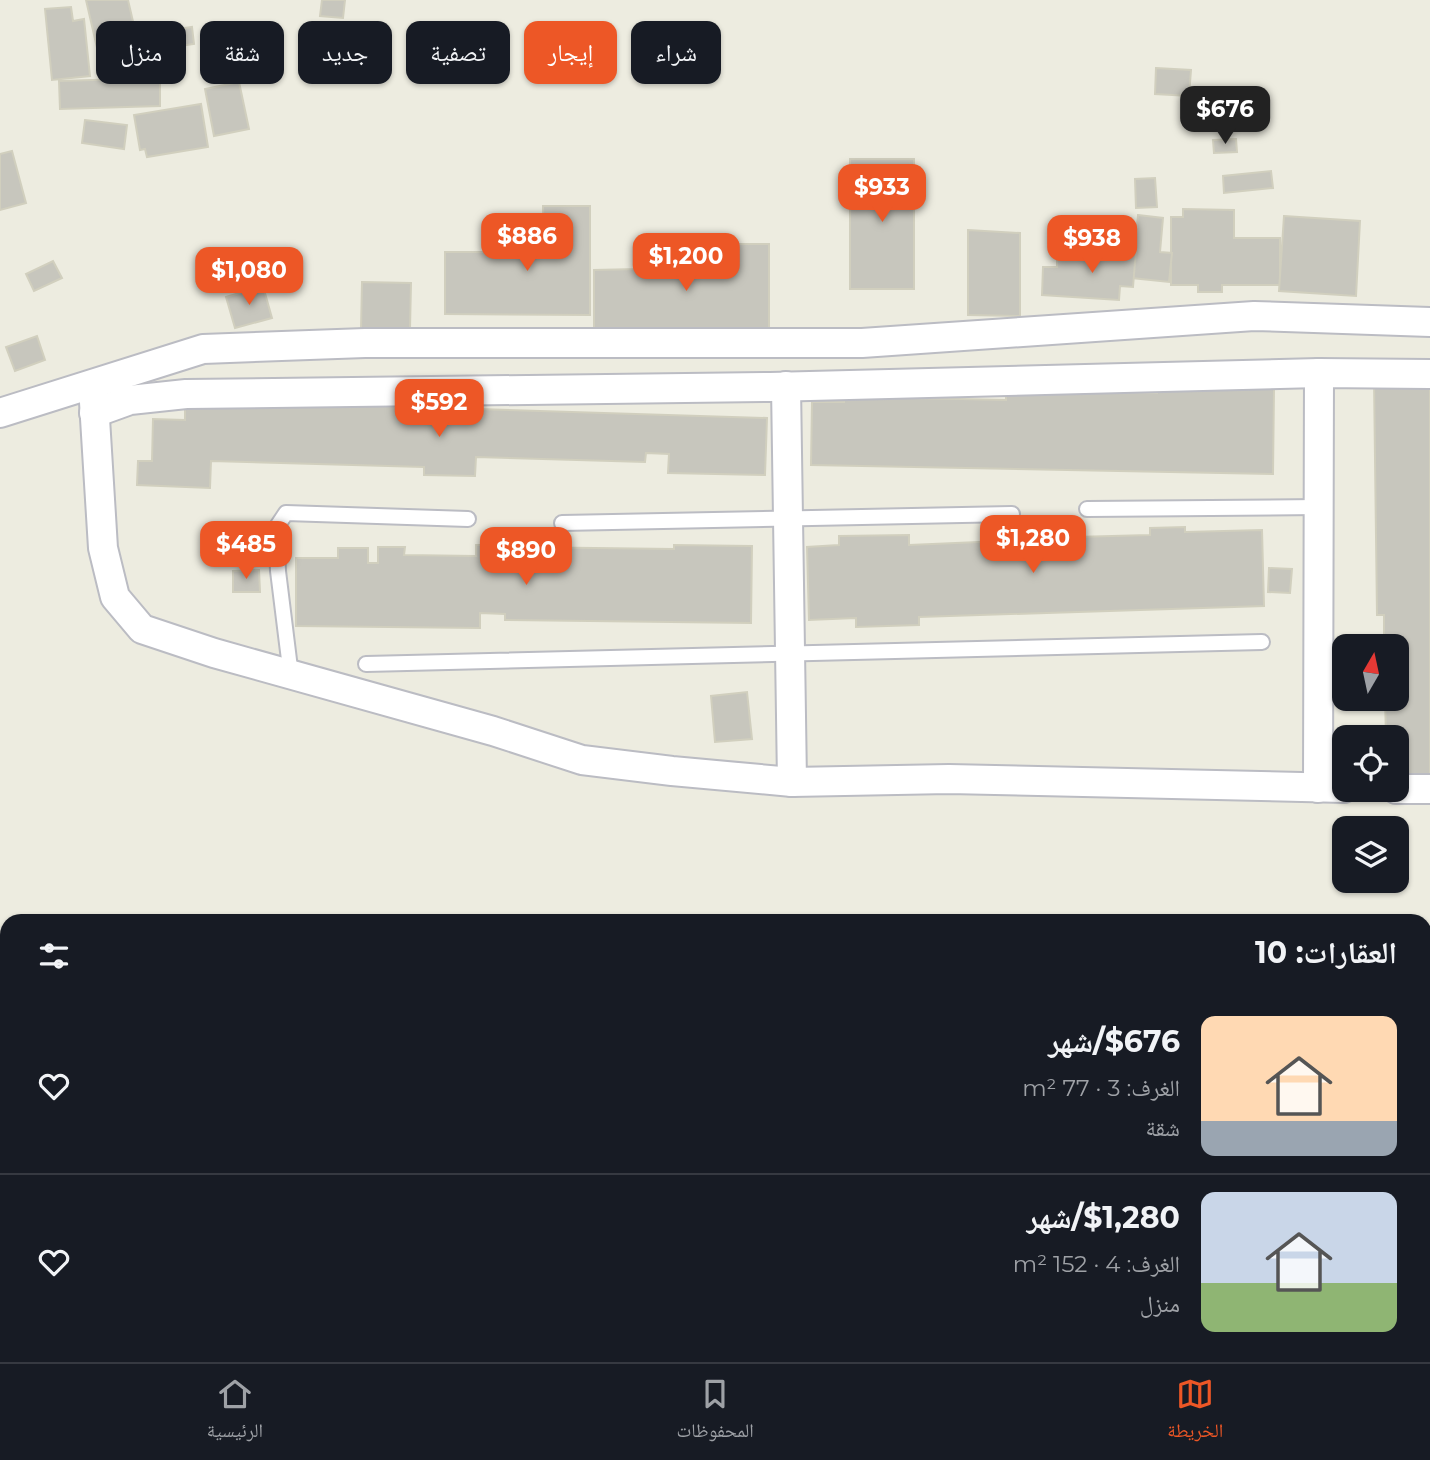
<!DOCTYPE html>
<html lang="ar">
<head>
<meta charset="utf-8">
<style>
	:root { --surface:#171b24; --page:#20242c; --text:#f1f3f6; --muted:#9ea1a6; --line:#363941; --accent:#ed5726 }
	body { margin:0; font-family:Montserrat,"Noto Naskh Arabic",sans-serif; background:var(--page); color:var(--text); direction:rtl; height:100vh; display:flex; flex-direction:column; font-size:26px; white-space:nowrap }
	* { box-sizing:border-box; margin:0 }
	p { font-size:23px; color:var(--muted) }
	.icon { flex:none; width:38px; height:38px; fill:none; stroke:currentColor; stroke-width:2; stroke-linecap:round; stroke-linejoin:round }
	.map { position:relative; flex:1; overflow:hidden; direction:ltr }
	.details { position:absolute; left:0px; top:914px; width:1432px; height:450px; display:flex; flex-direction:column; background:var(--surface); border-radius:21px 21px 0 0; box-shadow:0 2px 5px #0004; direction:rtl }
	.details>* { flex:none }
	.banner { position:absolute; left:21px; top:21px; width:700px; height:63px; direction:rtl; display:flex; gap:14px }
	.needle { width:46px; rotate:9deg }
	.buttons { position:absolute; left:1332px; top:634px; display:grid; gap:14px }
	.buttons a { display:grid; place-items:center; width:77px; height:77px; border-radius:14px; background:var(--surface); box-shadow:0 2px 5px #0004; font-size:35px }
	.price { position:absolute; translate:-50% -60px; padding:0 16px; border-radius:14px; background:var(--accent); color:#fff; font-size:23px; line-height:46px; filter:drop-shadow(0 2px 4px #0008) }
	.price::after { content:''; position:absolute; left:50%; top:42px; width:21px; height:16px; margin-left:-10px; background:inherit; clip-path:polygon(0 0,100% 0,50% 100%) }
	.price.current { background:#222; color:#fff }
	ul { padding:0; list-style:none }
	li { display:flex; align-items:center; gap:21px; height:175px; padding:0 35px }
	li+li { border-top:2px solid var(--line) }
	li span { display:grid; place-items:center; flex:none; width:196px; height:140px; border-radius:14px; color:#555 }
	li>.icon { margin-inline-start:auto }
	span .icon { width:84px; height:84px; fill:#fffc; stroke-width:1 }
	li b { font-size:30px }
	h2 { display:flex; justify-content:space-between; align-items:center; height:84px; padding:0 35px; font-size:30px }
	.tag { padding:0 24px; border-radius:14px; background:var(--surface); box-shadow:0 2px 5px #0004; font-size:24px; line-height:63px }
	.tag.current { background:var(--accent); color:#fff }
	.tabs { display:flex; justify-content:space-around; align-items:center; height:98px; border-top:2px solid var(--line); background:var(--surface); font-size:19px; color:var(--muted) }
	.tabs a { display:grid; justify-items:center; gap:4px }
	.tabs .current { color:var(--accent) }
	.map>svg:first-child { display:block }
	.building { fill:#c7c6bd; stroke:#d1cfbe; stroke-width:2 }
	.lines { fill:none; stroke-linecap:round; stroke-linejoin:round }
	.lane-casing { stroke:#bbbcc3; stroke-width:18 }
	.street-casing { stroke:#bbbcc3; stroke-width:32 }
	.lane { stroke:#fff; stroke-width:14 }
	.street { stroke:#fff; stroke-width:28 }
</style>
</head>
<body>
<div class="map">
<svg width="1430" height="1362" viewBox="0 0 1430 1362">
	<rect width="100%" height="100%" fill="#edece0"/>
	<g class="building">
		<polygon points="86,0 128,0 138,43 98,52"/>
		<polygon points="322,0 345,0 343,18 320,16"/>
		<polygon points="71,7 73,21 84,19 90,76 52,80 45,9"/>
		<polygon points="192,27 194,44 179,46 177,29"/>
		<polygon points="1156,68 1191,70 1189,96 1155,94"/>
		<polygon points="160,78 160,106 60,109 59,81"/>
		<polygon points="239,82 249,129 214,136 205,89"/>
		<polygon points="201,104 208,147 147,157 145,149 140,150 134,115"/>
		<polygon points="85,120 127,125 124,149 82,143"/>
		<polygon points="1236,139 1237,152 1214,153 1213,140"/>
		<polygon points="12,151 26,203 0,210 0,154"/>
		<rect x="850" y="159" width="64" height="130"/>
		<polygon points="1271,171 1273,188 1224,193 1223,176"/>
		<polygon points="1155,178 1157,207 1136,208 1135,179"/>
		<polygon points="543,206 590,206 590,315 445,314 445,252 544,252"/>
		<polygon points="1183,209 1234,210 1234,238 1280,238 1280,285 1222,285 1222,292 1198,292 1198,285 1171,285 1171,217 1183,217"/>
		<polygon points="1138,215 1163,218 1160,252 1172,253 1169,282 1132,278"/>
		<polygon points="1284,216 1360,221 1356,296 1279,291"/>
		<polygon points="968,230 1020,233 1020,316 968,315"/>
		<polygon points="638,244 769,244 769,336 594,337 594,270 638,269"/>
		<polygon points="1085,246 1136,250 1133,287 1120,286 1119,300 1042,295 1043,267 1057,267 1057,259 1085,260"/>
		<polygon points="53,261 62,278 34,291 26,274"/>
		<polygon points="362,282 411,283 410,329 361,329"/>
		<polygon points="263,286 272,318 235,328 226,297"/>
		<polygon points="37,336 45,360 15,371 6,347"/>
		<polygon points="1374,379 1430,387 1430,787 1396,787 1396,737 1386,737 1385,698 1396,698 1396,646 1384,646 1384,615 1377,615"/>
		<polygon points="1157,386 1274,388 1273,474 811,465 812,402 844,402 844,391 913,393 913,398 1006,400 1006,390 1157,393"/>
		<polygon points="185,400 767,418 765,475 668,473 669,454 646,453 645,462 476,457 475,476 424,475 424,467 211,461 210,488 137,485 138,461 152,461 153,419 185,420"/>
		<polygon points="1185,527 1185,532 1262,530 1264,606 919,617 919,625 856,627 856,618 809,620 807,547 839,545 839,536 909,535 909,545 1002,541 1002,533 1036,531 1036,538 1150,535 1150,528"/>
		<polygon points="476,545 505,545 505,560 516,560 516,547 674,549 674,545 752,546 751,623 505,620 505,614 480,613 480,628 296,626 296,558 338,558 338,548 368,548 368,563 378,563 378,547 405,547 404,555 476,556"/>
		<polygon points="1269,568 1292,569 1290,593 1268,592"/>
		<polygon points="259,570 260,592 233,592 233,571"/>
		<polygon points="747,692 752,739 715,742 711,696"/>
		<polygon points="1424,1105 1430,1106 1430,1155 1424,1210"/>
		<polygon points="1424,1296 1430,1297 1430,1362 1366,1362 1367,1356 1424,1356"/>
		<polygon points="826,1356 1281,1356 1281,1362 825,1362"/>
	</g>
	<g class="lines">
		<g class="lane-casing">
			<g id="lane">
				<polyline points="1087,509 1319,507"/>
				<polyline points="562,523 1012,514"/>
				<polyline points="366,664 1262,642"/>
				<polyline points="291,676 278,571 276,528 286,513 468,519"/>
			</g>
		</g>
		<g class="street-casing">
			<g id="street">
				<polyline points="93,386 103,548 115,597 142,629 214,653 493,731 582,760 672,771 792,782 949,779 1344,788"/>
				<polyline points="786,386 792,782"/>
				<polyline points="0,413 203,349 365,343 862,343 1254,316 1430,322"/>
				<polyline points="94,413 130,400 186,394 770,387 1319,373 1430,374"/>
				<polyline points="1318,788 1319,373"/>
				<polyline points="1396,789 1430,789"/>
				<polyline points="0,1203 7,1209"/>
				<polyline points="328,1356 348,1362"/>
			</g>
		</g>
		<use href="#lane" class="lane"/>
		<use href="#street" class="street"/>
	</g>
</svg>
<div class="buttons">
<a><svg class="needle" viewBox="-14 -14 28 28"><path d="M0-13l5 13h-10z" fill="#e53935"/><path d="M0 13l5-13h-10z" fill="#9ea1a6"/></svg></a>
<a><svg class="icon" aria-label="locate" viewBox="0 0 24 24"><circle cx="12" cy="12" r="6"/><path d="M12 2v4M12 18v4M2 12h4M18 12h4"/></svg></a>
<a><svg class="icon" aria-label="layers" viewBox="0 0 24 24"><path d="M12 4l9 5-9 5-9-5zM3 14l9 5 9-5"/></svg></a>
</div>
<b class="price current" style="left:1225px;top:146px">$676</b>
<b class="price" style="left:882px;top:224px">$933</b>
<b class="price" style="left:527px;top:273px">$886</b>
<b class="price" style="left:1092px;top:275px">$938</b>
<b class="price" style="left:686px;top:293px">$1,200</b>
<b class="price" style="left:249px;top:307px">$1,080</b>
<b class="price" style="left:439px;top:439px">$592</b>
<b class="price" style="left:1033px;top:575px">$1,280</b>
<b class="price" style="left:246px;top:581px">$485</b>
<b class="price" style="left:526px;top:587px">$890</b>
<div class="banner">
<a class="tag">شراء</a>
<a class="tag current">إيجار</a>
<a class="tag">تصفية</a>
<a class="tag">جديد</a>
<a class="tag">شقة</a>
<a class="tag">منزل</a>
</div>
<section class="details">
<h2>العقارات: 10<svg class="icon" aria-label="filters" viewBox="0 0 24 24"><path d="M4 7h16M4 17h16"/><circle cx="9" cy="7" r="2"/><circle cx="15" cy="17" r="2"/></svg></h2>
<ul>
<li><span style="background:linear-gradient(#ffd9b3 75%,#9aa5b1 0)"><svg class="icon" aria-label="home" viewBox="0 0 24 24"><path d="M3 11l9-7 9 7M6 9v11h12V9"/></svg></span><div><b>$676/شهر</b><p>الغرف: 3 · 77 m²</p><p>شقة</p></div><svg class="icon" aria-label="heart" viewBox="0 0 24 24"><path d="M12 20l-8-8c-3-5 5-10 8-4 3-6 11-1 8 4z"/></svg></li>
<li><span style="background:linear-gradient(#c9d6e8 65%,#8fb573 0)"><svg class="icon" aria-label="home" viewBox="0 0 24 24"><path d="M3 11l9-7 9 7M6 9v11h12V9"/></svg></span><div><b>$1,280/شهر</b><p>الغرف: 4 · 152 m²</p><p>منزل</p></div><svg class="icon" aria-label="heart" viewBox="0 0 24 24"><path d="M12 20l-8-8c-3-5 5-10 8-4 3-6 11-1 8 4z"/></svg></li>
</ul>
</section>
</div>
<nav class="tabs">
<a class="current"><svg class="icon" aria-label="map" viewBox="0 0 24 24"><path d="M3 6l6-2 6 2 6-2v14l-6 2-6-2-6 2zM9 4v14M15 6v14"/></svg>الخريطة</a>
<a><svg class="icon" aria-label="saved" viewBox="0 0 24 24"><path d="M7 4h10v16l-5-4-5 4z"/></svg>المحفوظات</a>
<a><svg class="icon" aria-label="home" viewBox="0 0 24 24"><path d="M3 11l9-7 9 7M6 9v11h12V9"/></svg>الرئيسية</a>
</nav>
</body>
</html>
